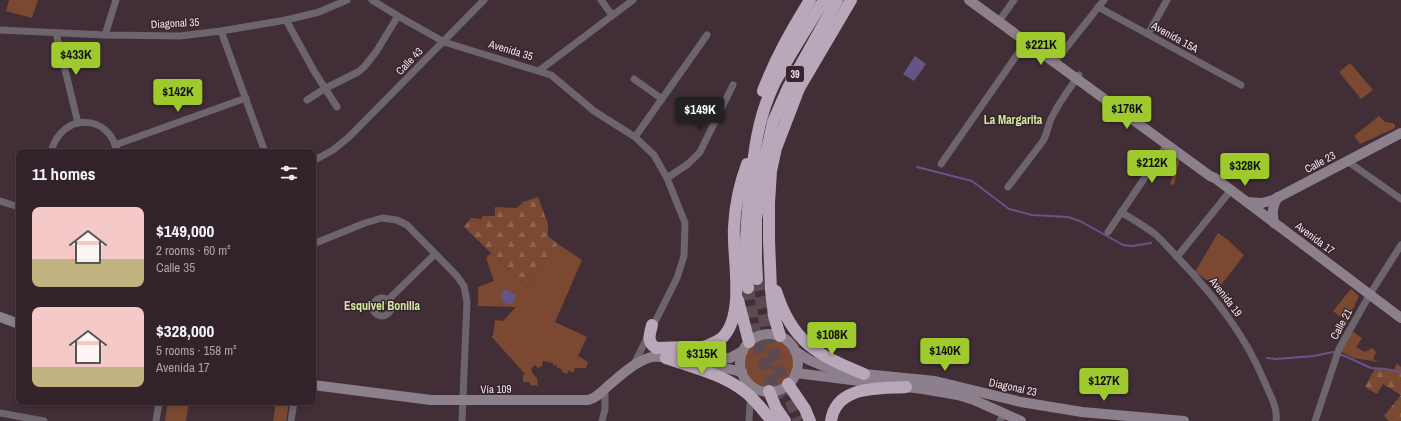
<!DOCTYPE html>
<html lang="en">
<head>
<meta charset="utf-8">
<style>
	:root { --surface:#322229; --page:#3d2f35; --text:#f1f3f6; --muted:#a8a4a8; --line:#4d3f46; --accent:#9fca2d }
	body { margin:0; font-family:"Archivo Narrow",sans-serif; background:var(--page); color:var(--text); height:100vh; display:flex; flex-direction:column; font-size:15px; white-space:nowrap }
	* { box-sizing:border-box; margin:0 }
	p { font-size:13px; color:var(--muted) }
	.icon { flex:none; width:22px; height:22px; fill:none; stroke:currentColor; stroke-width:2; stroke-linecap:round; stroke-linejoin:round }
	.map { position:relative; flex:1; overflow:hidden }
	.side { position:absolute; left:16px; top:149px; width:300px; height:256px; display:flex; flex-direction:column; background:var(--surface); border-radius:8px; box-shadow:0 2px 6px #0003,0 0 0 1px var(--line) }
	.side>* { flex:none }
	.price { position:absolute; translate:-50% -34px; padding:0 9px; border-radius:4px; background:var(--accent); color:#111; font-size:13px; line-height:26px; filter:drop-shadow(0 1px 2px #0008) }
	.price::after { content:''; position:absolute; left:50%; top:24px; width:12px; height:9px; margin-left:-6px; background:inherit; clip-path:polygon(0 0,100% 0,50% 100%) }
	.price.current { background:#222; color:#fff }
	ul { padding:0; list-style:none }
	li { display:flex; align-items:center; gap:12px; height:100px; padding:0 16px }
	li span { display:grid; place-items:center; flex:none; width:112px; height:80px; border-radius:8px; color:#555 }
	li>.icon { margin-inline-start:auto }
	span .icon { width:48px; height:48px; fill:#fffc; stroke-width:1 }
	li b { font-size:17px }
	h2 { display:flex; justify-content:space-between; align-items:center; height:48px; padding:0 16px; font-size:17px }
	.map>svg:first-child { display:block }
	.forest { fill:url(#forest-firs) }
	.green { fill:#7b4932 }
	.water { fill:#655587 }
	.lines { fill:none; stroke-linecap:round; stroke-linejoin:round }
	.stream { stroke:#655587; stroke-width:2 }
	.highway-tunnel { stroke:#5c4952; stroke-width:12; stroke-dasharray:12 6; stroke-linecap:butt }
	.street { stroke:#6d656d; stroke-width:7 }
	.secondary { stroke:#8c808c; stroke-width:10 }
	.highway { stroke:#b9a7ba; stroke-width:12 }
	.labels { text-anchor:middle; stroke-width:3; stroke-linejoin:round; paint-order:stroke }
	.shield { fill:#37242c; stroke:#b9aab0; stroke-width:1 }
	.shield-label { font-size:10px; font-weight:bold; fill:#f1e3e9 }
	.street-label { font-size:11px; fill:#f1e3e9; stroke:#37242c }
	.neighbourhood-label { font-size:12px; font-weight:bold; fill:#cfeaa0; stroke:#37242c }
</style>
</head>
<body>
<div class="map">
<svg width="1401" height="421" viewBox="0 0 1401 421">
	<defs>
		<pattern id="forest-firs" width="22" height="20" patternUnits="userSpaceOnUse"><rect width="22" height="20" fill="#7b4932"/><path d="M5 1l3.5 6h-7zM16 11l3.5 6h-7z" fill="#8e6350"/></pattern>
	</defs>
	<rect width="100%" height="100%" fill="#422e37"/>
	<g class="forest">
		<polygon points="538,197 548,224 548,236 558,244 527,287 464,227 471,218 482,219 482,216 495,216 495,207 517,208 523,202"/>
		<polygon points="1397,363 1401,367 1401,421 1389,421 1384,416 1401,395 1383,384 1377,394 1365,387 1375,368 1394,370"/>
	</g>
	<g class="green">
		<polygon points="9,0 38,0 32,18 6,11"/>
		<polygon points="1350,63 1373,90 1361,99 1339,72"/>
		<polygon points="1379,116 1385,122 1393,123 1395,125 1395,128 1360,144 1354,136"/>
		<polygon points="1178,157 1180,158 1174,185 1170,184"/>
		<polygon points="1218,233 1228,240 1244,255 1219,288 1195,272"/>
		<polygon points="558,244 582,260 555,322 587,337 578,356 588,362 586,368 575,368 573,373 569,370 567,374 562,372 562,369 557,368 557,366 553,365 553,363 543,361 542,366 538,368 535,365 531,369 532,371 532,373 537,378 538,386 530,385 530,382 523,382 523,375 525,374 491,336 493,336 495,320 503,321 516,307 478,306 478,287 494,281 486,258 491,253 527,287"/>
		<polygon points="1351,289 1359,296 1347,322 1333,311"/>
		<polygon points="1352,331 1362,338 1356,347 1365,352 1372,348 1376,352 1373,359 1378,362 1354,358 1341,352"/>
		<circle cx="769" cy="362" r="25"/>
		<polygon points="168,402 189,402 186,421 165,421"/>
		<polygon points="276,402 289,402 286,421 273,421"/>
	</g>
	<g class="water">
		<polygon points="915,56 926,64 914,81 903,74"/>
		<polygon points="504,290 507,290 516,295 516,298 512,304 509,304 503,302 501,295"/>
	</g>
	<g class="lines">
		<g class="stream">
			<polyline points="917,167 972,181 1009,209 1032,215 1068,217 1080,221 1123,245 1132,246 1151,243"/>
			<polyline points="1267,358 1276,359 1314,356 1333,352 1347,357 1371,368 1386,369 1401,372"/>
		</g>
		<g class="highway-tunnel">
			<polyline points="757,279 768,338 789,397 799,421"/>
			<polyline points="748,288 756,339 771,383 778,400"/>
		</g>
		<g class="street">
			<polyline points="372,0 398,16 444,42 551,75 594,111 635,137 654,155 667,178 685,223 684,256 677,278 633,366"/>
			<polyline points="601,0 612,15"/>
			<polyline points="1098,7 1241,85"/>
			<polyline points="286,20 314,71 337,107"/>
			<polyline points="999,21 1014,0"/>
			<polyline points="0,30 105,35 180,36 221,31 286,20 319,12 347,0"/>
			<polyline points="221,31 265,152"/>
			<polyline points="56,33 78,123"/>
			<polyline points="1148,34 1167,0"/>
			<polyline points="105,35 116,0"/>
			<polyline points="1054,63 1104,0"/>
			<polyline points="540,70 633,0"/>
			<polyline points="634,79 662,99"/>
			<polyline points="307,100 324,89 358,72 364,67 376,52 398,16"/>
			<polyline points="635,137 707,35"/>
			<polyline points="115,145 246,98"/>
			<path d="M 51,152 C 61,112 110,113 117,152"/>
			<polyline points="313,161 333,150 349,137 484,0"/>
			<polyline points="1347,161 1401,199"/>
			<polyline points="941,164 1028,39"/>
			<polyline points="667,178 688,164 700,152 733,85"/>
			<path d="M 1008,187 L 1043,141 C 1048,133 1048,123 1053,115 C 1060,101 1070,88 1079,75"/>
			<polyline points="0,201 19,207"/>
			<path d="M 1121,212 C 1132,219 1144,226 1155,234 C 1164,242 1172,252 1180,260 C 1215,297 1246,336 1265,383 C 1270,395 1278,408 1276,421"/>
			<polyline points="1108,232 1167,145"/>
			<polyline points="313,244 365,223 382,218 397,220 407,225 457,276 464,286 467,302 462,421"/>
			<polyline points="1177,257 1231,190"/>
			<circle cx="382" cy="307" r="9"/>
			<polyline points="387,301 435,254"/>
			<polyline points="0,413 44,421"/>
			<polyline points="156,421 159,402"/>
			<polyline points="291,421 294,402"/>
			<polyline points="602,421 605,409 605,389"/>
			<polyline points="749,421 750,404"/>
			<polyline points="1000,421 1004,413"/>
			<polyline points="1315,421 1339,349 1370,294 1401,245"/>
		</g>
		<g class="secondary">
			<polyline points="969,0 1210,176 1215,178 1401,318"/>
			<polyline points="1247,202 1262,203 1273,200 1401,133"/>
			<path d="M 1274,223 C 1272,213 1272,206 1278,197"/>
			<polyline points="0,317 19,324"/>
			<circle cx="769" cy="363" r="29"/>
			<polyline points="795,351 809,360 823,366 839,370 864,374 935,381 1021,402 1082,412 1184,421"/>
			<polyline points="700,358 730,358 743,351"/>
			<polyline points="691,362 725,368 742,372"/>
			<polyline points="796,373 923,389 958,395 974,400 1021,421"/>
			<path d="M 313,385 L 431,400 L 588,400 C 597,398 601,392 608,386 C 620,376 637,360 652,357 C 659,356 667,358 674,359"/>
		</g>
		<g class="highway">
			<polyline points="798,90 851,0"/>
			<path d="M 763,91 C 776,57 791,31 810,0"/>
			<polyline points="757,279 756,259 756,219 766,154 773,122 788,88 837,0"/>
			<path d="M 748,288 C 744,255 746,223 750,191 C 754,152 757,120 774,84 C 789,55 807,28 824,0"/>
			<path d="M 776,291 C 792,342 817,355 864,374"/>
			<polyline points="738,300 749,342"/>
			<path d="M 652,325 C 650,334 646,342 656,348 L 688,347"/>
			<polyline points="780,336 774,316 771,290 769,240 769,203 771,171 776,148 801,83"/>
			<path d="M 666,358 C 681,353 713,347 723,337 C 746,313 732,256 734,227 C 735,206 740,183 747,164"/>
			<path d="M 666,358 C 692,367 722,374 744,391 C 755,399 763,411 772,421"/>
			<polyline points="788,384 805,409 810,421"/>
			<polyline points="769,391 776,408 785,421"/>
			<path d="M 831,421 C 836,385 878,389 906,387"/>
		</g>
	</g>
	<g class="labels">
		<rect class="shield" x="786" y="66" width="18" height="16" rx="3"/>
		<g class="shield-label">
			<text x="795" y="78">39</text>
		</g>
		<g class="street-label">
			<text transform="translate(175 23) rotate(-3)" y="4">Diagonal 35</text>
			<text transform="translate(1175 37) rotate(29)" y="4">Avenida 15A</text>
			<text transform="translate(511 50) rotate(17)" y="4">Avenida 35</text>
			<text transform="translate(409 61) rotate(-46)" y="4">Calle 43</text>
			<text transform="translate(1320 162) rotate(-28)" y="4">Calle 23</text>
			<text transform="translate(1315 238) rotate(37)" y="4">Avenida 17</text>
			<text transform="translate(1226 297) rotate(53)" y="4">Avenida 19</text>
			<text transform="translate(1341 324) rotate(-61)" y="4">Calle 21</text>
			<text transform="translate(1013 387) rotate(12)" y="4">Diagonal 23</text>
			<text transform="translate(496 389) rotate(-1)" y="4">Vía 109</text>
		</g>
		<g class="neighbourhood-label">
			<text x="1013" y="124">La Margarita</text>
			<text x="382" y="310">Esquivel Bonilla</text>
		</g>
	</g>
</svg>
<b class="price" style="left:1041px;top:66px">$221K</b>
<b class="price" style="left:76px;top:76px">$433K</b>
<b class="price" style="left:178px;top:113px">$142K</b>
<b class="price" style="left:1127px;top:130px">$176K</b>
<b class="price current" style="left:700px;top:131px">$149K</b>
<b class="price" style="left:1152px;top:184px">$212K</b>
<b class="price" style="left:1245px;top:187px">$328K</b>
<b class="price" style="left:832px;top:356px">$108K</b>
<b class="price" style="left:945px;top:372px">$140K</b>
<b class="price" style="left:702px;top:375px">$315K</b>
<b class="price" style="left:1104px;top:402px">$127K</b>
<section class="side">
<h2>11 homes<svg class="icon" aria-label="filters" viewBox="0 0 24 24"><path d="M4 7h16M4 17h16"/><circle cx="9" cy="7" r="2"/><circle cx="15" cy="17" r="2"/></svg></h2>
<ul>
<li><span style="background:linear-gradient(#f6c9c9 65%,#c2b280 0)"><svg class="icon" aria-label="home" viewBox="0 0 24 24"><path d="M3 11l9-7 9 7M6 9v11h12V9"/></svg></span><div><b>$149,000</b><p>2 rooms · 60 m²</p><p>Calle 35</p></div></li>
<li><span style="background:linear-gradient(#f6c9c9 75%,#c2b280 0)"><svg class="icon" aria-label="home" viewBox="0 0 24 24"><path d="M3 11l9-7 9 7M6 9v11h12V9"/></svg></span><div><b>$328,000</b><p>5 rooms · 158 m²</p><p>Avenida 17</p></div></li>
</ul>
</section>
</div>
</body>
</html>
